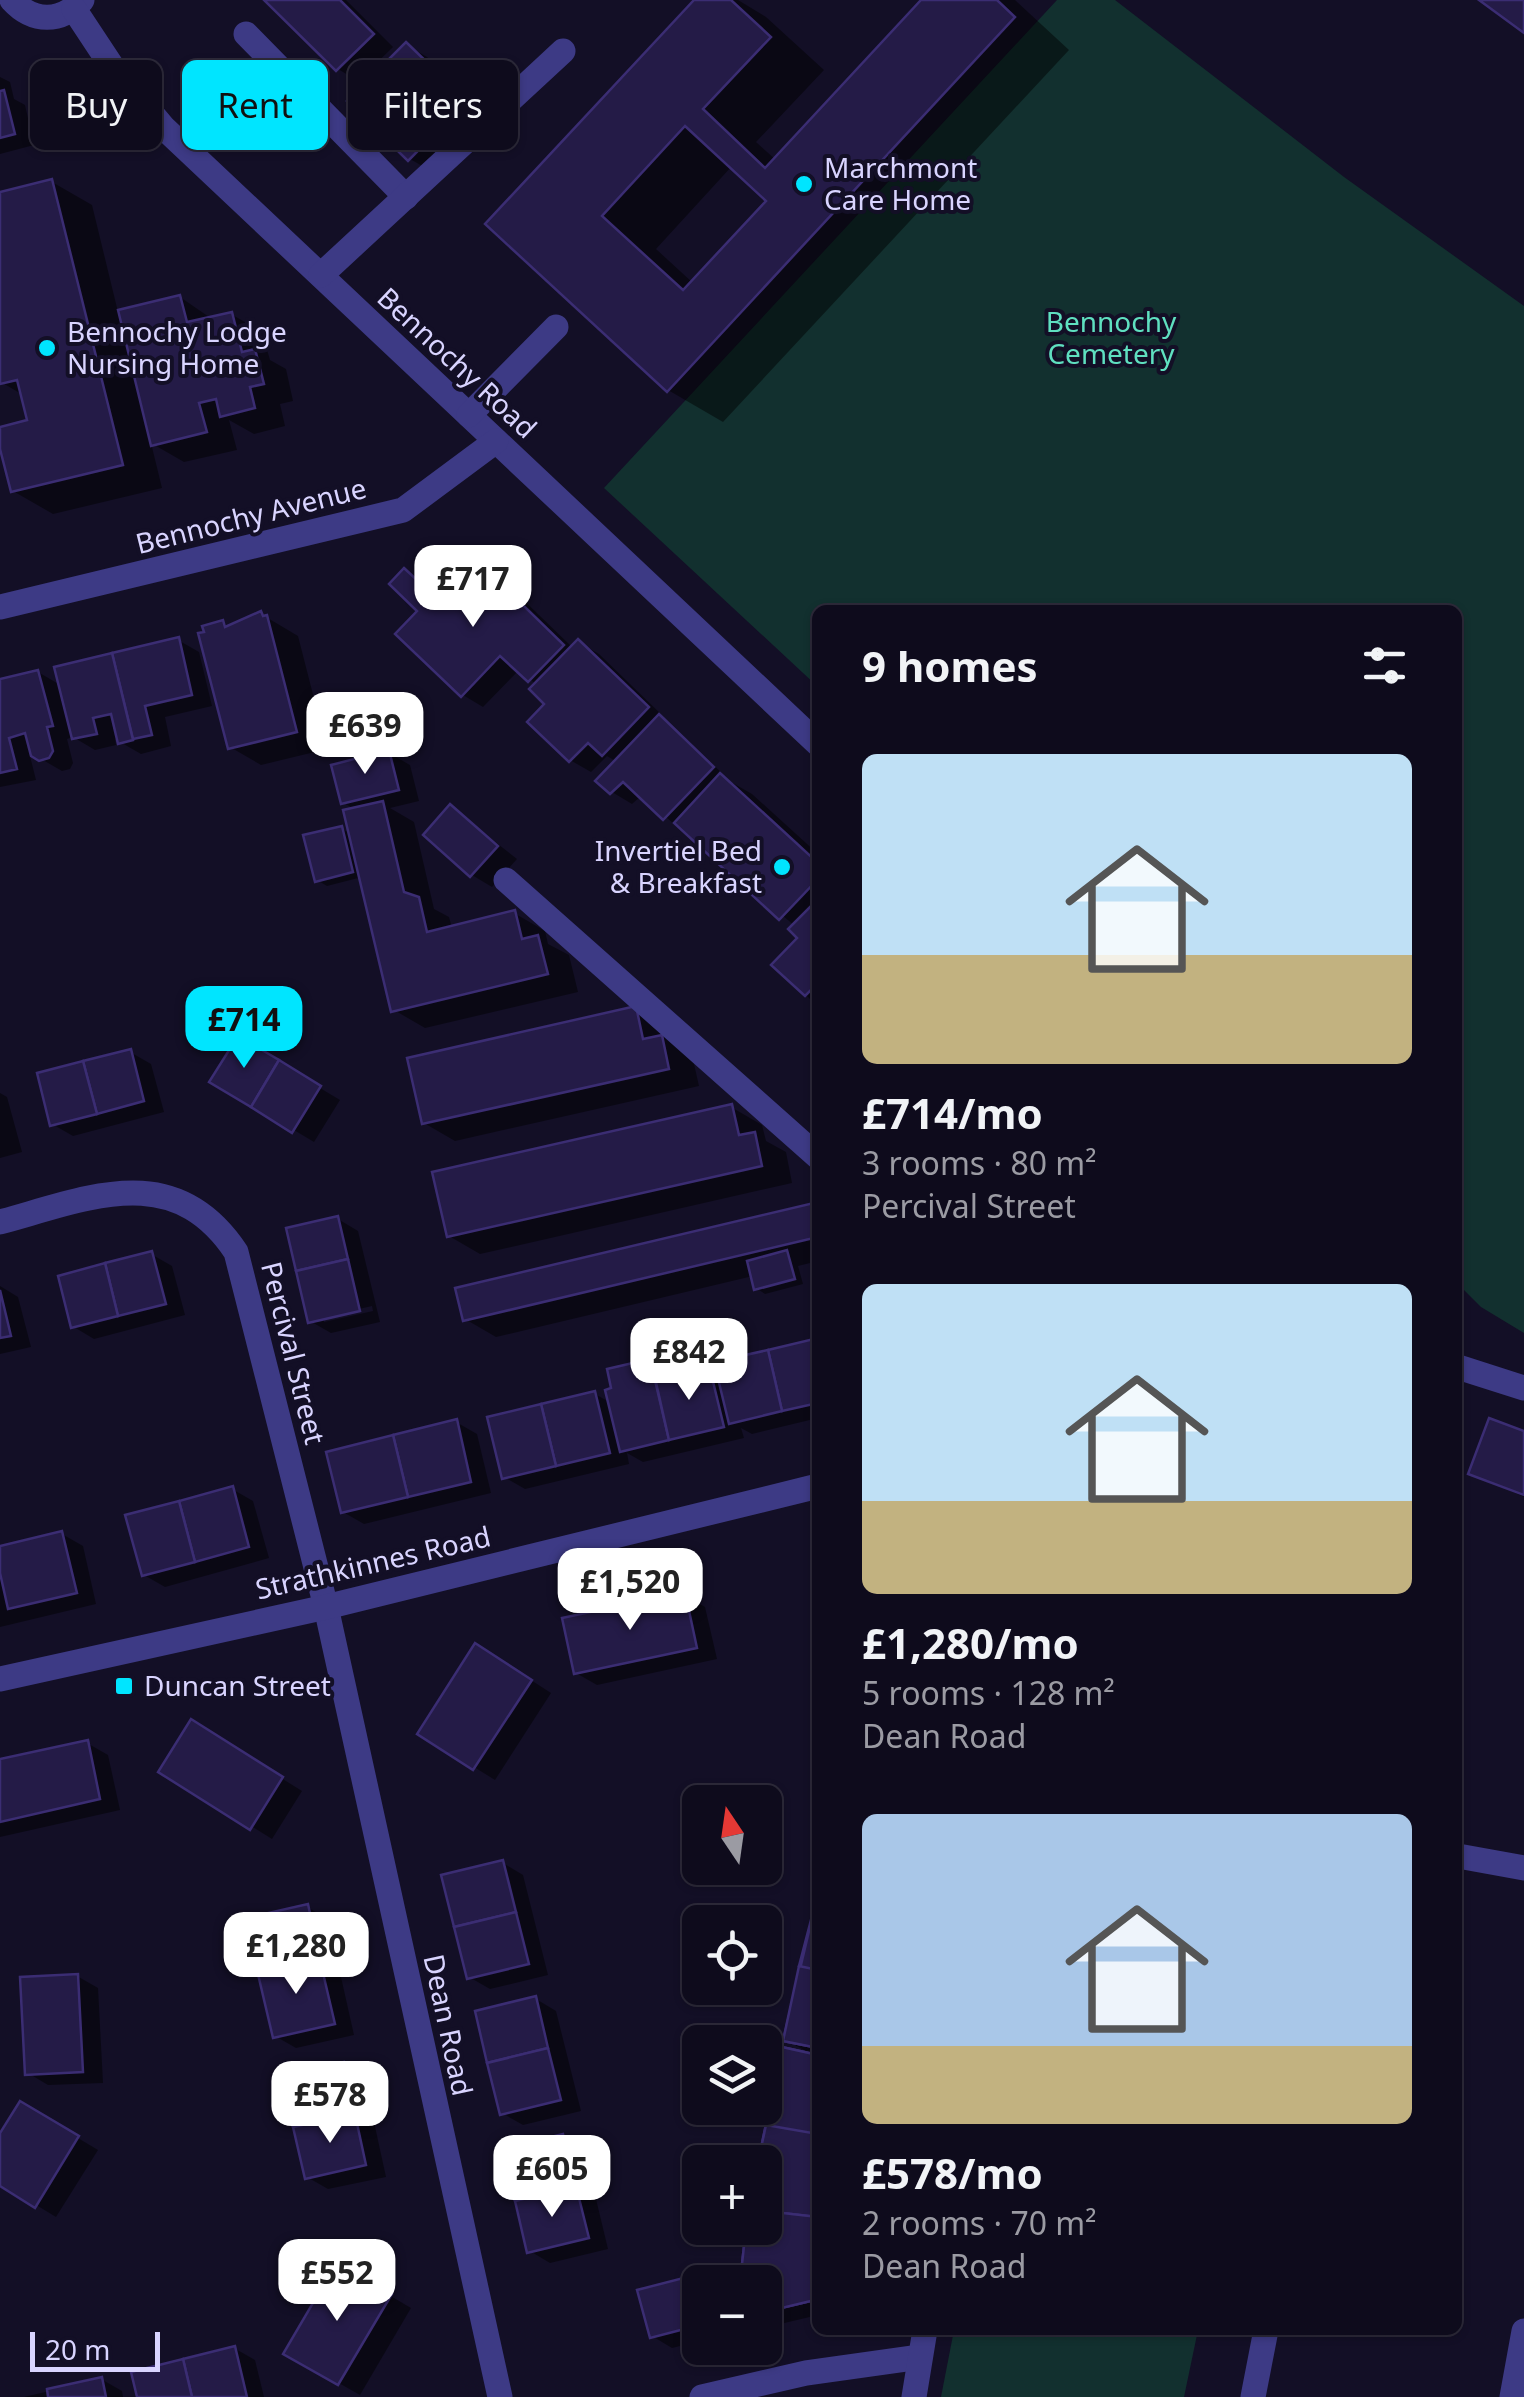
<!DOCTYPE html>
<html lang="en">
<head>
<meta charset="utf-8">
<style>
	:root { --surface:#0e0b1c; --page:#171425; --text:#f1f3f6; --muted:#9b9ba3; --line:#2e2b3b; --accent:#00e5ff }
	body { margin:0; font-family:"Noto Sans",sans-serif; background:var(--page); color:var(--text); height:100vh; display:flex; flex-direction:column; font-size:38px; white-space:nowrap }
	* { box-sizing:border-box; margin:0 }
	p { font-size:32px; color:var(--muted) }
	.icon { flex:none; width:55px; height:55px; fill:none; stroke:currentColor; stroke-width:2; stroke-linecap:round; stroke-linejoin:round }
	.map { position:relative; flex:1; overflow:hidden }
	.drawer { position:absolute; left:812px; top:605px; width:650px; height:1730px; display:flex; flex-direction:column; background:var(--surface); border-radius:15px; box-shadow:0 2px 8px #0004,0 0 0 2px var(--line) }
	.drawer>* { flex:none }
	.banner { position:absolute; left:30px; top:60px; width:632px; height:90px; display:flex; gap:20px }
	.needle { width:65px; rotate:347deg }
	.controls { position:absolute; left:682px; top:1785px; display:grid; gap:20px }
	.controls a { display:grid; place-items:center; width:100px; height:100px; border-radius:15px; background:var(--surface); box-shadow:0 2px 8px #0004,0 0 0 2px var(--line); font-size:50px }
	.scale { position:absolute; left:30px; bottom:25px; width:130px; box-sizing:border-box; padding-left:10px; border:5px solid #d9d4ff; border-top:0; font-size:28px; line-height:35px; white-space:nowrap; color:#d9d4ff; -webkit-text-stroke:8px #130f26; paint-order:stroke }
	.price { position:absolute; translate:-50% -85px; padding:0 22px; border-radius:20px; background:#fff; color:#222; font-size:32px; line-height:65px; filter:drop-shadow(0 2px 5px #0008) }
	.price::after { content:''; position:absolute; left:50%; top:60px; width:30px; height:22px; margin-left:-15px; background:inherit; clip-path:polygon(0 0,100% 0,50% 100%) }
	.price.active { background:var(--accent); color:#111 }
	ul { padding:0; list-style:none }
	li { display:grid; align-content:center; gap:20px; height:530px; padding:0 50px }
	li span { display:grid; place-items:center; height:310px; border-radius:15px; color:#555 }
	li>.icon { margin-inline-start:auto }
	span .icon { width:180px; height:180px; fill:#fffc; stroke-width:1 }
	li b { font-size:42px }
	h2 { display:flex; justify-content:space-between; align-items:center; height:120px; padding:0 50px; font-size:42px }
	.chip { padding:0 35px; border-radius:15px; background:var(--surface); box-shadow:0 2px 8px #0004,0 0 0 2px var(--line); font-size:35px; line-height:90px }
	.chip.active { background:var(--accent); color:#111 }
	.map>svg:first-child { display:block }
	.green { fill:#12302f }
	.shadow { fill:#0007; fill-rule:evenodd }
	.building { fill:#241b47; stroke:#3b2d73; stroke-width:2.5; fill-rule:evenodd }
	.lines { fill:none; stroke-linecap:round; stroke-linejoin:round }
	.minor { stroke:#3d3a85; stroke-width:25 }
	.poi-dot { fill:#00e5ff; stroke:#130f26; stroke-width:4 }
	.labels { text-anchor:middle; stroke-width:8; stroke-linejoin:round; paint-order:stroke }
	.poi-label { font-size:28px; fill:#d9d4ff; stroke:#130f26; text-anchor:start }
	.park-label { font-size:28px; fill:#5fe0c0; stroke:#130f26 }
	.street-label { font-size:28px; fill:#d9d4ff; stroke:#130f26 }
</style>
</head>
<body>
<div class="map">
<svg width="1524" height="2397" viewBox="0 0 1524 2397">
	<rect width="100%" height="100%" fill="#130f26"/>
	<g class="green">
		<polygon points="1057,0 1115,0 1344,177 1524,306 1524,1333 1481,1307 1458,1284 1458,610 818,610 817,686 604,488"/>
		<polygon points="954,2330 1198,2330 1184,2397 941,2397"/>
	</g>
	<g class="shadow">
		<polygon points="268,0 346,0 393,47 358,81 338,69"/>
		<path d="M 697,0 L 738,0 L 766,17 L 824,70 L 756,142 L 776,160 L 925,0 L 1015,0 L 1069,50 L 723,422 L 668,390 L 489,224 ZM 732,166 L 770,201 L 693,283 L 656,249 Z"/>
		<polygon points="406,45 427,57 486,114 431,171 410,159 351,101"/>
		<polygon points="0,77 10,82 14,99 25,105 34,145 0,154"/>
		<polygon points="52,182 92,205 118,312 180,297 212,319 231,314 262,332 270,360 286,369 293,401 280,404 285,426 254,434 229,420 237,450 184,462 151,443 162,488 53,514 13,491 0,430 30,422 23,395 1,382 0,377 0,195"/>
		<polygon points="405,571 438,595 449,584 466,593 486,573 507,584 573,648 578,642 599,654 731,782 752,794 818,854 818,1007 775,964 800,938 795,926 641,796 632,804 612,792 617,762 607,756 591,772 570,760 537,685 519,670 483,707 463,695"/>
		<polygon points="261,614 298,636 327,749 261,765 230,747 223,623 231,628"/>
		<polygon points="178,640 199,652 212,706 165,717 171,746 141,754 115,739 116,745 95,750 73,737 67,739 73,763 70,769 62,771 29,752 36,780 0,787 0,682 38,672 62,686 58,669"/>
		<polygon points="389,753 410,765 419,801 390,808 414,822 434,909 449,917 452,928 514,913 545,931 548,944 569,955 578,992 425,1028 394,1010 362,877 327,886 317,880 341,828 351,834 356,810 344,803"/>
		<polygon points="451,807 517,859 492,887 472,875"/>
		<polygon points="635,1009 666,1027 670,1042 692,1055 699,1086 455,1141 424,1123"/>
		<polygon points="238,1039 340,1100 314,1142 212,1081"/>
		<polygon points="130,1052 151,1064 164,1112 73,1136 52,1124"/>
		<polygon points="0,1093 7,1097 22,1152 0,1158"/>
		<polygon points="731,1107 762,1125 766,1141 786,1152 792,1183 480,1254 449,1236"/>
		<polygon points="818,1205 818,1261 798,1266 803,1284 765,1294 756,1288 753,1276 496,1337 465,1319"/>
		<path d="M 338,1219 L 358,1231 L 380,1322 L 331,1333 L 310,1321 ZM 372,1306 L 373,1311 L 324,1322 L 324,1317 Z"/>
		<polygon points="151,1254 172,1266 185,1315 94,1339 74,1327"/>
		<polygon points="0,1286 18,1297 31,1347 0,1354"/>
		<polygon points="818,1340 818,1418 752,1434 741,1428 744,1438 643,1462 627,1453 629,1464 525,1489 504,1477 595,1394 611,1403 650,1362 671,1377 709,1368 719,1374"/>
		<polygon points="456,1422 477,1434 491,1493 364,1524 343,1512"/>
		<polygon points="1524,1434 1524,1497 1471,1473"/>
		<polygon points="232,1489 253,1501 269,1558 165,1587 144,1575"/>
		<polygon points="62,1534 83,1546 96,1604 0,1627 0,1548"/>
		<polygon points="684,1595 705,1607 717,1659 597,1685 576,1673"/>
		<polygon points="497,1658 551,1693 495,1780 421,1734"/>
		<polygon points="212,1735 302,1791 272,1839 162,1771"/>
		<polygon points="87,1743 108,1755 120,1810 0,1837 0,1762"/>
		<polygon points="503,1863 523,1875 548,1975 490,1989 469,1977"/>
		<polygon points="818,1904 818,2315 776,2325 765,2322 765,2282 742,2282 748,2228 765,2228 765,2162 760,2162 784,2050 813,2055 786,2040"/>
		<polygon points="307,1907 328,1919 354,2035 296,2048 275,2036"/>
		<polygon points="77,1976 98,1988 103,2083 48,2085 28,2073"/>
		<polygon points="536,1999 556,2011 581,2111 523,2125 502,2113"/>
		<polygon points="344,2064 364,2076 386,2177 328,2189 307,2177"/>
		<polygon points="21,2104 98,2150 56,2217 0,2183 0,2138"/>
		<polygon points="563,2137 584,2149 608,2249 550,2263 530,2251"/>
		<polygon points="338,2265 411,2308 360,2395 286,2353"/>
		<polygon points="695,2277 705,2282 700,2282 700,2341 672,2348 652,2336"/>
		<polygon points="234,2348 255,2360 264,2397 140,2397"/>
		<polygon points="101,2379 122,2391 123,2397 24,2397"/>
	</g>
	<g class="building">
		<polygon points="264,0 340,0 374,34 336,71"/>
		<path d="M 694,0 L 731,0 L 771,37 L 703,109 L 765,168 L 921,0 L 997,0 L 1015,17 L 667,392 L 485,224 ZM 685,126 L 766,201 L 683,290 L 602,216 Z"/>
		<polygon points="1479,0 1524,0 1524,33"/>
		<polygon points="406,42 467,101 408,161 347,101"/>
		<polygon points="4,90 15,134 0,138 0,91"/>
		<polygon points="52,179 123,465 11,492 0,449 0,427 27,420 17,380 0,384 0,192"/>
		<polygon points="180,295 187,322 232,312 242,352 255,349 264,384 250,387 255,408 220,417 216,399 199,403 207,432 151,446 118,310"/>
		<polygon points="404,568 434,596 449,581 462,593 486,569 564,645 528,682 500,656 461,697 395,634 417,611 389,584"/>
		<polygon points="261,611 263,616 267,615 297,732 228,749 198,633 204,632 202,626 223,620 225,627"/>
		<polygon points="179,637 192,695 145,706 152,735 133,739 112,653"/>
		<polygon points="578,639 649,707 602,756 588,743 569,762 527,722 544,704 529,689"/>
		<polygon points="112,653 133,740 118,744 111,714 93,718 97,734 72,739 54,667"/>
		<polygon points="38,670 53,726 47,727 53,751 49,758 39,761 31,756 25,733 9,738 17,769 0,773 0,679"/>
		<polygon points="659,714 714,767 663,820 623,782 610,794 595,781"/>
		<polygon points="389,750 399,790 341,804 331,765"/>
		<polygon points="720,773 818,863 818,879 779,920 674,823"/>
		<polygon points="383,801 404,892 419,897 427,932 515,910 522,939 538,935 548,974 391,1012 343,810"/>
		<polygon points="450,804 498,846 470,877 423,835"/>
		<polygon points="342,826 353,872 315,882 303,835"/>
		<polygon points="818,899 818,983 805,996 771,965 797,938 788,929"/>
		<polygon points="636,1006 643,1039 662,1035 669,1069 422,1124 407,1058"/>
		<polygon points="238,1036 279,1060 251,1107 209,1082"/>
		<polygon points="131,1049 144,1101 97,1114 83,1061"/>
		<polygon points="279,1060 321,1086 292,1133 251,1107"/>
		<polygon points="83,1061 97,1114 50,1126 37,1073"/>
		<polygon points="732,1104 739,1135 755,1132 762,1166 447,1237 432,1172"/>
		<polygon points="818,1202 818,1237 463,1321 455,1288"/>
		<polygon points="338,1216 348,1259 296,1271 286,1228"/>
		<polygon points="787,1250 795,1279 754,1290 747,1261"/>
		<polygon points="152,1251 166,1304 118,1316 105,1263"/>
		<polygon points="348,1259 360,1311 308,1323 296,1271"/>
		<polygon points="105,1263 118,1316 71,1328 58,1276"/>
		<polygon points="0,1290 11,1336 0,1338"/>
		<polygon points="818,1338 818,1403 782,1411 768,1350"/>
		<polygon points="768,1350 782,1411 729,1424 714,1362"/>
		<polygon points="650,1359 669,1440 620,1452 605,1390 611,1388 607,1369"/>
		<polygon points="709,1365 724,1427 669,1440 655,1378"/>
		<polygon points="595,1391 610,1453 556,1466 541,1404"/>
		<polygon points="541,1404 556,1466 502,1479 487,1417"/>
		<polygon points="1489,1418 1524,1431 1524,1495 1468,1474"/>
		<polygon points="457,1419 471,1482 408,1497 393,1435"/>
		<polygon points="393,1435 408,1497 341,1513 326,1452"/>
		<polygon points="233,1486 249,1547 195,1562 179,1501"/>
		<polygon points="179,1501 195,1562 142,1576 125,1515"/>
		<polygon points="62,1531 77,1593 8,1609 0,1573 0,1546"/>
		<polygon points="685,1592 697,1648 574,1674 562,1618"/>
		<polygon points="475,1643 532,1680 473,1770 417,1734"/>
		<polygon points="191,1719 283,1777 250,1830 158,1772"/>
		<polygon points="88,1740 100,1799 0,1822 0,1759"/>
		<polygon points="503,1860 516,1912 454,1927 441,1875"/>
		<polygon points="818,1893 818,1970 799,1966"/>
		<polygon points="818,1893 818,2048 783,2041"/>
		<polygon points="308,1904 319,1956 257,1970 246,1918"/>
		<polygon points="516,1912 529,1964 467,1979 454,1927"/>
		<polygon points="319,1956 335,2024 273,2038 257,1970"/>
		<polygon points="799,1966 818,1970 818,2048 783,2041"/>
		<polygon points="78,1974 83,2072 25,2075 20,1977"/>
		<polygon points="536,1996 548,2048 487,2063 475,2011"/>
		<polygon points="782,2047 818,2055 818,2134 766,2125"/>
		<polygon points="782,2047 818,2055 818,2284 815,2300 765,2312 765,2282 740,2282 746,2228 765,2228 765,2162 758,2162"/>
		<polygon points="548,2048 561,2100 500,2115 487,2063"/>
		<polygon points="344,2062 355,2114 293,2127 282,2074"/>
		<polygon points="20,2101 79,2136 35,2208 0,2186 0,2133"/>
		<polygon points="355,2114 366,2165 305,2179 293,2127"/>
		<polygon points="766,2125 818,2134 818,2217 765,2211 765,2162 758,2162"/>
		<polygon points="563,2134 576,2186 515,2201 502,2149"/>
		<polygon points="576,2186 589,2238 527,2253 515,2201"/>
		<polygon points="765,2211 818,2217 815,2300 765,2312 765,2282 740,2282 746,2228 765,2228"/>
		<polygon points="337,2262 392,2294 338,2385 283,2354"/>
		<polygon points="695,2275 711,2282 700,2282 700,2325 650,2338 637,2290"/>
		<polygon points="235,2346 247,2397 192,2397 183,2359"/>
		<polygon points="183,2359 192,2397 137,2397 131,2372"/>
		<polygon points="102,2377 106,2397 48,2397 47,2389"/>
	</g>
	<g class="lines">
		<g class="minor">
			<path d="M 12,0 C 33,23 61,23 82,0"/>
			<polyline points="74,9 111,65 163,127 818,744"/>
			<polyline points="246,34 406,197"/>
			<polyline points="321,275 563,51"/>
			<polyline points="469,415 556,327"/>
			<polyline points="0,607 403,510 496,441"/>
			<polyline points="506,880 818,1157"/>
			<path d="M 0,1222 C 89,1198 174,1159 236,1252 L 326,1607 L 500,2397"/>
			<polyline points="1458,1367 1524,1388"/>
			<polyline points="0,1679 326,1607 818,1486"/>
			<polyline points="1458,1856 1524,1868"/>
			<polyline points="702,2397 806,2373 920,2357"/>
			<polyline points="914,2397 925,2330"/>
			<polyline points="1253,2397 1266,2330"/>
			<polyline points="1512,2397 1524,2331"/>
		</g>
	</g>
	<g class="poi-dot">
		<circle cx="804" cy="184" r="10"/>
		<circle cx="47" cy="348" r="10"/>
		<circle cx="782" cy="867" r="10"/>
		<rect x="114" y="1676" width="20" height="20" rx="5"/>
	</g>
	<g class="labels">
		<g class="poi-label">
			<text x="824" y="178">Marchmont<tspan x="824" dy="32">Care Home</tspan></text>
			<text x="67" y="342">Bennochy Lodge<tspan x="67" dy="32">Nursing Home</tspan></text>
			<text x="762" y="861" text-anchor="end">Invertiel Bed<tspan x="762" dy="32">&amp; Breakfast</tspan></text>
			<text x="144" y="1696">Duncan Street</text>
		</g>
		<g class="park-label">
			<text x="1111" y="332">Bennochy<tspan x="1111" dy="32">Cemetery</tspan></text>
		</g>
		<g class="street-label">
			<text transform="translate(457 363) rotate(43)" y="10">Bennochy Road</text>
			<text transform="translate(251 516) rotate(-14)" y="10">Bennochy Avenue</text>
			<text transform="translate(293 1353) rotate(76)" y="10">Percival Street</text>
			<text transform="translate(373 1563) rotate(-13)" y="10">Strathkinnes Road</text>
			<text transform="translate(448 2025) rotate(78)" y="10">Dean Road</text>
		</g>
	</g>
</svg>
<div class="controls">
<a><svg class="needle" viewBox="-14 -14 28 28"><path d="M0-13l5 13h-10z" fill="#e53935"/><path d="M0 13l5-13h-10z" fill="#9b9ba3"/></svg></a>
<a><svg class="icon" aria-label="locate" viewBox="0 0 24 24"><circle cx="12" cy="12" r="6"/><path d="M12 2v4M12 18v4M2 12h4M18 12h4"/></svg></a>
<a><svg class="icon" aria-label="layers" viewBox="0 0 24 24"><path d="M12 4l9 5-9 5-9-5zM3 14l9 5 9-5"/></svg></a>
<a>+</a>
<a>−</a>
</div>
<div class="scale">20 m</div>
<b class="price" style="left:473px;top:630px">£717</b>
<b class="price" style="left:365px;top:777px">£639</b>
<b class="price active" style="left:244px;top:1071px">£714</b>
<b class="price" style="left:689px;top:1403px">£842</b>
<b class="price" style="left:630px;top:1633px">£1,520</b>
<b class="price" style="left:296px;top:1997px">£1,280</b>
<b class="price" style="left:330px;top:2146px">£578</b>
<b class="price" style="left:552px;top:2220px">£605</b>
<b class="price" style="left:337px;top:2324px">£552</b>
<div class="banner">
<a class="chip">Buy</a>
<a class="chip active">Rent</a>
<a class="chip">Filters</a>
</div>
<section class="drawer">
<h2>9 homes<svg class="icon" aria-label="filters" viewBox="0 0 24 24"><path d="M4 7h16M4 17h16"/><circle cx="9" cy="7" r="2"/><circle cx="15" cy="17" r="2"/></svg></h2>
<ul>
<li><span style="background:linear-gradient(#bfe0f5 65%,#c2b280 0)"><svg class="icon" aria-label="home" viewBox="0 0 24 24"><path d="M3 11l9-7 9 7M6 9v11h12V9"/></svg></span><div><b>£714/mo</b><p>3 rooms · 80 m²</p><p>Percival Street</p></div></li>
<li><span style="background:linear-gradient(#bfe0f5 70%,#c2b280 0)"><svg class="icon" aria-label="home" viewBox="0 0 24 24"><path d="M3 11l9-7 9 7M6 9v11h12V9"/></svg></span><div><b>£1,280/mo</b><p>5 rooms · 128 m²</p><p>Dean Road</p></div></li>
<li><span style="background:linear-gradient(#a9c7e8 75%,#c2b280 0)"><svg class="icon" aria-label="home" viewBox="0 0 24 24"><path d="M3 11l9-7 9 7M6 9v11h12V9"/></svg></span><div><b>£578/mo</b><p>2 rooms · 70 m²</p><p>Dean Road</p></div></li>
</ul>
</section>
</div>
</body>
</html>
